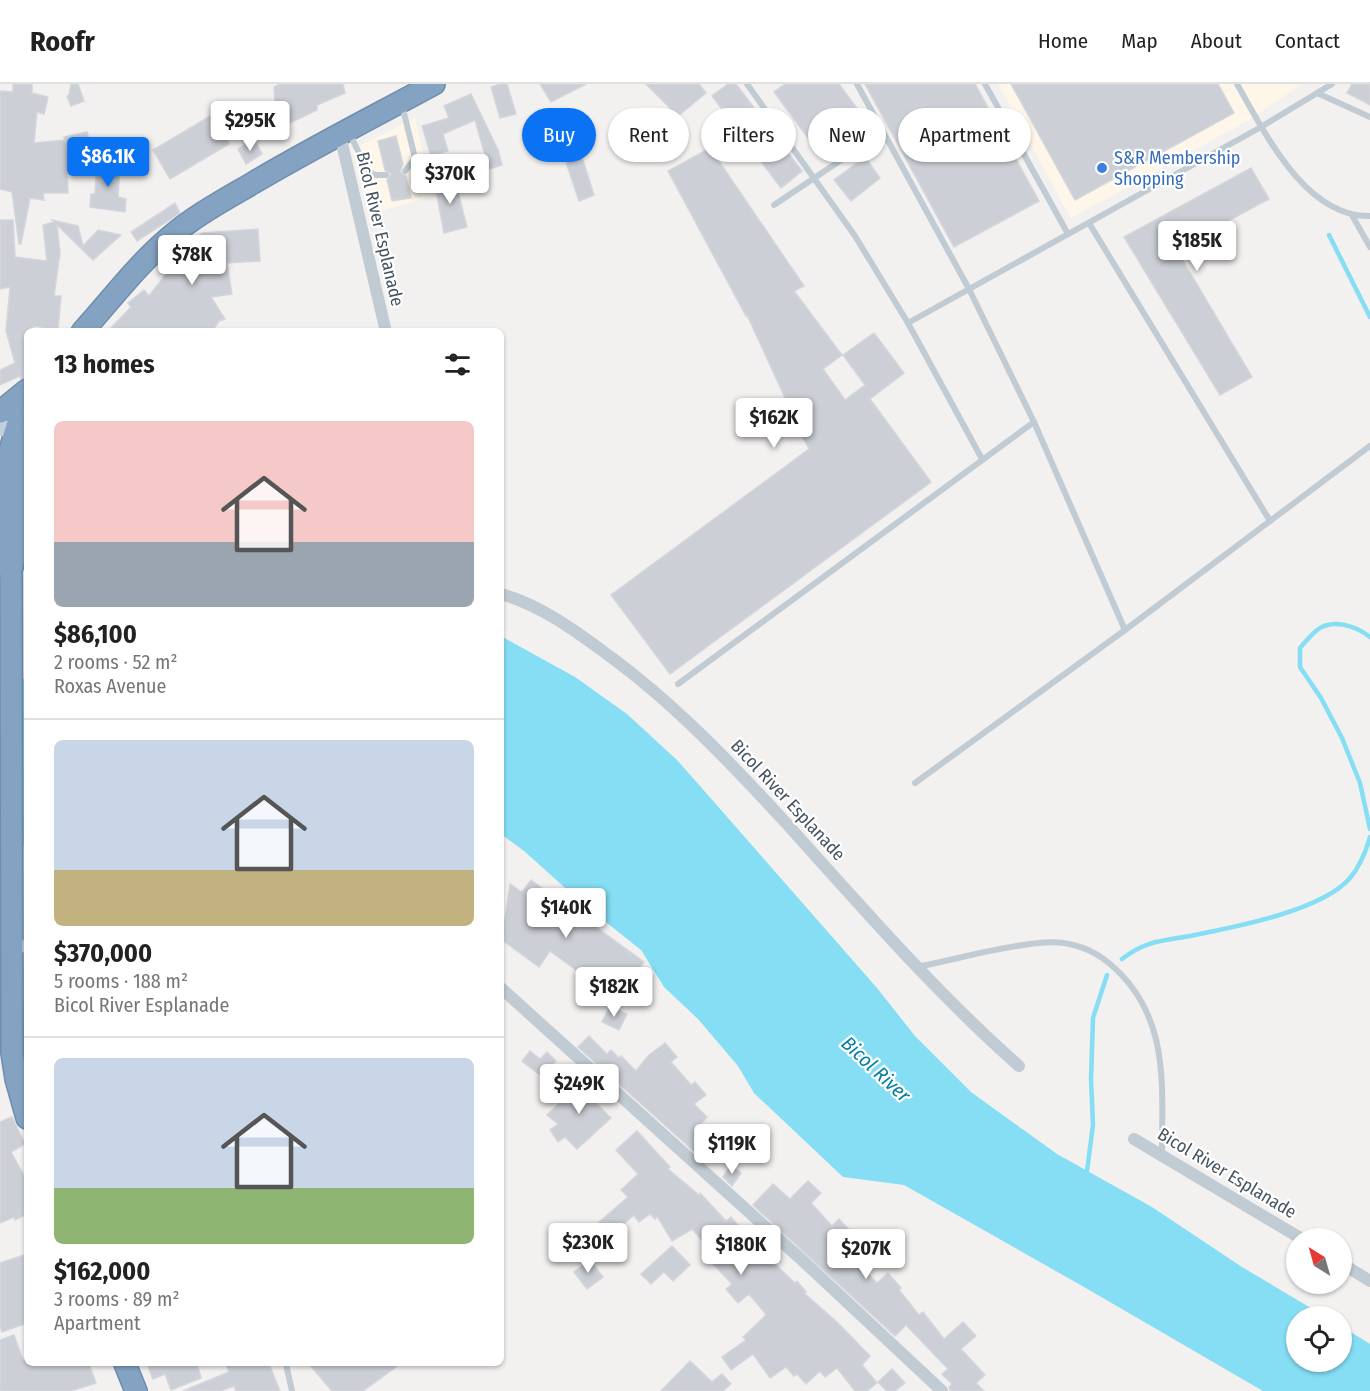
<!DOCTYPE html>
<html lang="en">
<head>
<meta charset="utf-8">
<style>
	:root { --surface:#fff; --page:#f2f2f2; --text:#222; --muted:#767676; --line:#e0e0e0; --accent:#0973f4 }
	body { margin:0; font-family:"Fira Sans Condensed",sans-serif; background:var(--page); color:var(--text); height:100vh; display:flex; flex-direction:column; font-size:22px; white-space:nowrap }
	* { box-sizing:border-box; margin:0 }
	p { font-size:20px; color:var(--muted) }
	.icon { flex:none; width:33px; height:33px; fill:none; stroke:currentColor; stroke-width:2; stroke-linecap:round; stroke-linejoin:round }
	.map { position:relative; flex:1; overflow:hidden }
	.drawer { position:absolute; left:24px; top:244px; width:480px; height:1038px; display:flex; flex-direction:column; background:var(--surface); border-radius:9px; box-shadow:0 2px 4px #0004 }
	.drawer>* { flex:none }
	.hud { position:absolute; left:522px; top:24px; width:570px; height:54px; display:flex; gap:12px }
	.needle { width:39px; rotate:323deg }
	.tools { position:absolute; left:1286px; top:1144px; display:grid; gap:12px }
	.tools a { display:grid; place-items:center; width:66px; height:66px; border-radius:50%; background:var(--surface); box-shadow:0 2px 4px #0004; font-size:30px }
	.price { position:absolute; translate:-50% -51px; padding:0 14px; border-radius:6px; background:#fff; color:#222; font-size:20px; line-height:39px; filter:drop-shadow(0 2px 3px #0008) }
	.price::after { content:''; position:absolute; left:50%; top:36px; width:18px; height:14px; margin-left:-9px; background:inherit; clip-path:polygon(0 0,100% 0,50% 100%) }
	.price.current { background:var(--accent); color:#fff }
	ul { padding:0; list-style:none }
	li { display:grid; align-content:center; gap:12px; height:318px; padding:0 30px }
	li+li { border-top:2px solid var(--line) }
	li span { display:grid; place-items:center; height:186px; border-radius:9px; color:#555 }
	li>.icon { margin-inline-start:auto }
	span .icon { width:108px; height:108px; fill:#fffc; stroke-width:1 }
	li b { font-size:26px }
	h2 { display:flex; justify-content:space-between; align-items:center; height:72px; padding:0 30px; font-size:26px }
	.pill { padding:0 21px; border-radius:27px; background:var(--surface); box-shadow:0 2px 4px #0004; font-size:21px; line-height:54px }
	.pill.current { background:var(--accent); color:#fff }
	header { display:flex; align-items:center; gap:36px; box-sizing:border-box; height:84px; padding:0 30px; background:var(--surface); border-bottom:2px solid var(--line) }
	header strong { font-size:28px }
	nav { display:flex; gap:33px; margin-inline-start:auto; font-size:21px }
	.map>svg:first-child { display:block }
	.commercial { fill:#fef7e9 }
	.water { fill:#85def4 }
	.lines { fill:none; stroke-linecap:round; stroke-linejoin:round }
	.stream { stroke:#85def4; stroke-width:4.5 }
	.building { fill:#cccfd6; stroke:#d4d6dc; stroke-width:1.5 }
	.highway-casing { stroke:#6f8eaf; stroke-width:24 }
	.lane { stroke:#c0cbd3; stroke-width:6 }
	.street { stroke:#c0cbd3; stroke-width:12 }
	.secondary { stroke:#c1cedb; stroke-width:16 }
	.highway { stroke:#84a3c3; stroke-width:21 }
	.shop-dot { fill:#3f7fe0; stroke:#fff; stroke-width:2 }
	.labels { text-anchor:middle; stroke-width:4.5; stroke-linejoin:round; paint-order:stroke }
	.shop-label { font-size:18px; fill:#366cbe; stroke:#fff; text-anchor:start }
	.street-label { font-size:18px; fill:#465460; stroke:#fff }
	.water-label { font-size:20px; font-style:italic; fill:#0380a0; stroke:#fff }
</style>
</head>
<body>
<header>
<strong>Roofr</strong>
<nav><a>Home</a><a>Map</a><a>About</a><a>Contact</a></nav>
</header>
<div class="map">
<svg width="1370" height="1307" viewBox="0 0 1370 1307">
	<rect width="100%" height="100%" fill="#f3f0f0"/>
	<g class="commercial">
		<polygon points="998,0 1302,0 1252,34 1071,134"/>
		<polygon points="415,34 432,112 369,131 352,66"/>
	</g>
	<g class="water">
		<polygon points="501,552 575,593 627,630 678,677 877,904 915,952 971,1008 1057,1070 1152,1123 1242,1183 1326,1233 1296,1233 1296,1278 1341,1278 1341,1242 1370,1260 1370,1307 1263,1307 1084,1203 904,1101 843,1093 754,1009 738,982 698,935 664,903 641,866 582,819 524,767 501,750"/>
		<polygon points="27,592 27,760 0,770 0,613"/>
	</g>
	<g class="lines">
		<g class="stream">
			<polyline points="1329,151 1370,233"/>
			<path d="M 1370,553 C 1356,542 1333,534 1317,546 C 1311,551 1305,558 1300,564 L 1300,583 L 1321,614 L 1342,654 L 1360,699 L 1370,745"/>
			<path d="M 1122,875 C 1147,855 1166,857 1195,851 C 1236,843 1323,826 1350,794 C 1360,782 1366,767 1370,753"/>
			<polyline points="1083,1092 1087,1087 1093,1041 1091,995 1093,934 1107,891"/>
		</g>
	</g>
	<g class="building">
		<polygon points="13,0 32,0 32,9 48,13 44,30 37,28 34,59 65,56 64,53 87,48 96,84 67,86 68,109 43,109 44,116 30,114 21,160 19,160 12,108 0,105 0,7 13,8"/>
		<polygon points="71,0 78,0 84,17 71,22 67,12 69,11"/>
		<polygon points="280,0 343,0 345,9 317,21 317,26 277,45 274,3"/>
		<polygon points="500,0 507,0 516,30 500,34 491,3"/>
		<polygon points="540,0 586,0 551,18"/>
		<polygon points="646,0 699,0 706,9 678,32"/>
		<polygon points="728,0 736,0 802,87 781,104 712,12"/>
		<polygon points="785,0 839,0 871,43 850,59 847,55 822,73 774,8"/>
		<polygon points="865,0 975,0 1039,117 954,163"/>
		<polygon points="1011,0 1218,0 1234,29 1075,116"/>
		<polygon points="1352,0 1370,0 1370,21 1347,9"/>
		<polygon points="471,10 498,66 502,81 489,85 475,36 443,50 448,67 431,72 422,42 449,34 444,22"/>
		<polygon points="212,31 229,60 170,95 153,66"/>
		<polygon points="396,52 403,80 400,88 406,92 411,114 392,117 387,96 391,90 385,86 378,57"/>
		<polygon points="254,55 262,70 246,80 238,65"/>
		<polygon points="710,64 804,202 794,207 842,271 823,285 845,316 865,301 843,271 874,249 904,289 870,315 931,398 670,590 611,511 809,365 784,317 786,316 747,231 746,232 668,87"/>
		<polygon points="581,70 594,111 579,117 565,75"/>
		<polygon points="865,73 880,94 851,117 834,96"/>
		<polygon points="97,78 120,80 118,113 126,115 125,128 90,123 91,110 95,110"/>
		<polygon points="1251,84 1269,115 1176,165 1252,293 1220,311 1124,153"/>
		<polygon points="454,92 467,143 444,149 434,96"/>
		<polygon points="175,119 180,129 137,157 131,148"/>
		<polygon points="0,136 13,136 15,173 47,177 43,141 54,138 52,136 78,142 83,162 98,146 121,151 93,176 57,141 60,169 54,212 61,212 58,245 33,242 34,248 27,248 27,294 21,295 20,292 0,301 0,286 15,279 6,247 10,203 0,205"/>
		<polygon points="258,145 260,177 227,179 232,210 211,213 225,235 219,237 212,248 107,248 131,223 128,219 144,206 149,212 169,186 165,179 202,149"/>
		<polygon points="531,796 644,878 617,916 550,867 539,883 502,856 510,800 522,808"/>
		<polygon points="610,922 627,930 619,946 602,938"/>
		<polygon points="589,952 607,970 611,966 619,974 621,972 636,987 648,972 665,959 677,973 671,978 691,1001 695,998 706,1011 694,1020 707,1033 695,1046 717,1070 707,1079 578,963"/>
		<polygon points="530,967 540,975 547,968 556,977 549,984 567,999 561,1007 522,977"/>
		<polygon points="587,993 604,1008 594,1017 611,1034 577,1065 565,1053 558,1058 550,1046 558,1040 547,1031"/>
		<polygon points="12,1033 25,1060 11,1068 27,1097 27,1130 15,1136 14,1133 0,1139 0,1038"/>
		<polygon points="637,1047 670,1083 668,1085 699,1111 700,1109 726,1137 731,1133 757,1163 795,1199 797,1197 806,1208 804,1209 838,1239 870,1272 862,1281 877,1299 867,1307 855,1307 837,1284 825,1293 820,1287 806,1300 797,1290 794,1292 786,1283 770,1294 753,1270 731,1286 722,1273 746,1256 743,1253 766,1231 765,1229 749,1210 738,1219 726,1205 732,1200 705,1171 711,1166 692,1145 672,1157 657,1132 655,1135 650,1130 639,1138 634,1131 603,1158 591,1145 628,1113 621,1106 638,1090 616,1066"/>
		<polygon points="731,1081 741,1089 732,1102 723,1093"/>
		<polygon points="808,1097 821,1109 811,1119 832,1142 839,1135 853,1150 847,1155 857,1167 850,1172 877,1199 888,1189 901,1204 899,1206 919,1231 923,1228 944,1255 963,1238 976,1252 961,1265 985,1291 976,1299 984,1307 950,1307 949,1303 952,1300 942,1290 948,1285 906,1241 895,1252 753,1121 773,1100 790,1115"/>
		<polygon points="672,1162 690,1181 673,1197 664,1188 651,1200 641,1190"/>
		<polygon points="27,1170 27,1239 2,1248 0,1242 0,1179"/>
		<polygon points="590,1176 603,1193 587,1205 574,1188"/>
		<polygon points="14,1251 23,1276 27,1274 27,1280 89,1280 96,1299 71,1307 0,1307 0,1256"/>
		<polygon points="690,1277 712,1298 722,1290 731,1300 723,1307 661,1307"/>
		<polygon points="147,1280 197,1280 201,1294 171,1306 165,1290 153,1295"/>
		<polygon points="226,1280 269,1280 280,1307 236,1307 234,1302 220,1307 183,1307 229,1288"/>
		<polygon points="309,1280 400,1280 363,1307 332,1307"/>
		<polygon points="892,1285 905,1299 895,1307 887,1307 878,1298"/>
	</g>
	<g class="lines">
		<g class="highway-casing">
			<g id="highway">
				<path d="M 82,248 C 111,216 136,182 169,154 C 194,132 224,116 253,99 C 312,64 373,33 434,0"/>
				<path d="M 27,319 C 8,354 0,414 3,453 C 5,465 8,478 11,490 L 12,969 L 16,995 L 27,1034"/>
				<polyline points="0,328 27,306"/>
				<polyline points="12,483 20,451 20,414 27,353"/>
				<polyline points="125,1280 136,1307"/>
			</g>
		</g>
		<g class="lane">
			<polyline points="747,0 855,152 908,239 982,375"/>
			<polyline points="857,0 969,205 1034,338 1125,546"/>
			<polyline points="985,0 1068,150"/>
			<path d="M 1237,0 C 1265,49 1305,133 1370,132"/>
			<polyline points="1317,9 1370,33"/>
			<polyline points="402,21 415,74 405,87"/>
			<polyline points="350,50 366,84 374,91 386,91"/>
			<polyline points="774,121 883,48"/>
			<polyline points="1353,133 1370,163"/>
			<polyline points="1089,139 1270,437"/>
			<polyline points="908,239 1261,43 1332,0"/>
			<polyline points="678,600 1034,338"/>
			<polyline points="915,699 1125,546 1370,362"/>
			<path d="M 917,883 C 957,875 998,863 1039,859 C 1066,856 1090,863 1110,880 C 1170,931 1162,999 1162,1071"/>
			<polyline points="286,1280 292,1307"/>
		</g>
		<g class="street">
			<polyline points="340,51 386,248"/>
			<path d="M 501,510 C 538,520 573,545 604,568 C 672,617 729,677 786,739 C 861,822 935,908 1019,982"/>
			<polyline points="10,863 27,862"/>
			<polyline points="501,904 802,1176 942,1307"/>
			<polyline points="1134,1055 1302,1155"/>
			<polyline points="1341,1179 1370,1197"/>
		</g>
		<polyline class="secondary" points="0,344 26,346"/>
		<use href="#highway" class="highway"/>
	</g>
	<circle class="shop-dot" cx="1102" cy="84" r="6"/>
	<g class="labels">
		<g class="shop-label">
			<text x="1114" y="80">S&amp;R Membership<tspan x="1114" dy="21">Shopping</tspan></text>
		</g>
		<g class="street-label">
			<text transform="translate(380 145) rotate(77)" y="6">Bicol River Esplanade</text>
			<text transform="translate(788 716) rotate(47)" y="6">Bicol River Esplanade</text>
			<text transform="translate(1227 1089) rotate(31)" y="6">Bicol River Esplanade</text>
		</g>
		<g class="water-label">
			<text transform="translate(876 985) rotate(43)" y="7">Bicol River</text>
		</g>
	</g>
</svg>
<div class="tools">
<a><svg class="needle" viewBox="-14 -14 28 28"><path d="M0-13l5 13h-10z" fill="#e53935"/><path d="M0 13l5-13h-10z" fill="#767676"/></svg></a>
<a><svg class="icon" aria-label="locate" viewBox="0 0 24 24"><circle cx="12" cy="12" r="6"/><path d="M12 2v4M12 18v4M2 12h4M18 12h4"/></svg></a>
</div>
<b class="price" style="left:250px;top:68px">$295K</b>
<b class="price current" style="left:108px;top:104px">$86.1K</b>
<b class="price" style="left:450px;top:121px">$370K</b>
<b class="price" style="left:1197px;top:188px">$185K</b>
<b class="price" style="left:192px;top:202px">$78K</b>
<b class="price" style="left:774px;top:365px">$162K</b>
<b class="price" style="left:566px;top:855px">$140K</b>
<b class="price" style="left:614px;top:934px">$182K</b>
<b class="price" style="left:579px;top:1031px">$249K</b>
<b class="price" style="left:732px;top:1091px">$119K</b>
<b class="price" style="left:588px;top:1190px">$230K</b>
<b class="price" style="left:741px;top:1192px">$180K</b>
<b class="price" style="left:866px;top:1196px">$207K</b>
<div class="hud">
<a class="pill current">Buy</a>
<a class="pill">Rent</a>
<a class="pill">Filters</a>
<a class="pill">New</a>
<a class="pill">Apartment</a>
</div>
<section class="drawer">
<h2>13 homes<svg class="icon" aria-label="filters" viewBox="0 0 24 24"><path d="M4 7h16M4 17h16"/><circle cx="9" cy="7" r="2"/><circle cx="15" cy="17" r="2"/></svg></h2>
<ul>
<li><span style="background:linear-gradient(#f6c9c9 65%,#9aa5b1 0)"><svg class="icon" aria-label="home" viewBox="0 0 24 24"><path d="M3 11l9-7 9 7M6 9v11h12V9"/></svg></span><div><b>$86,100</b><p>2 rooms · 52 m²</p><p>Roxas Avenue</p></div></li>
<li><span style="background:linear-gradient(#c9d6e8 70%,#c2b280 0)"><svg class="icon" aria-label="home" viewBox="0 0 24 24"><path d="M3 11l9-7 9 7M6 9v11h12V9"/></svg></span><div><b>$370,000</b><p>5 rooms · 188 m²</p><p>Bicol River Esplanade</p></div></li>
<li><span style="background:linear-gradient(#c9d6e8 70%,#8fb573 0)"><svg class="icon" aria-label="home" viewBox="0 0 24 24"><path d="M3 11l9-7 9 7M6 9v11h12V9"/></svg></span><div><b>$162,000</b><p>3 rooms · 89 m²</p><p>Apartment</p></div></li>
</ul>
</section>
</div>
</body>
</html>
